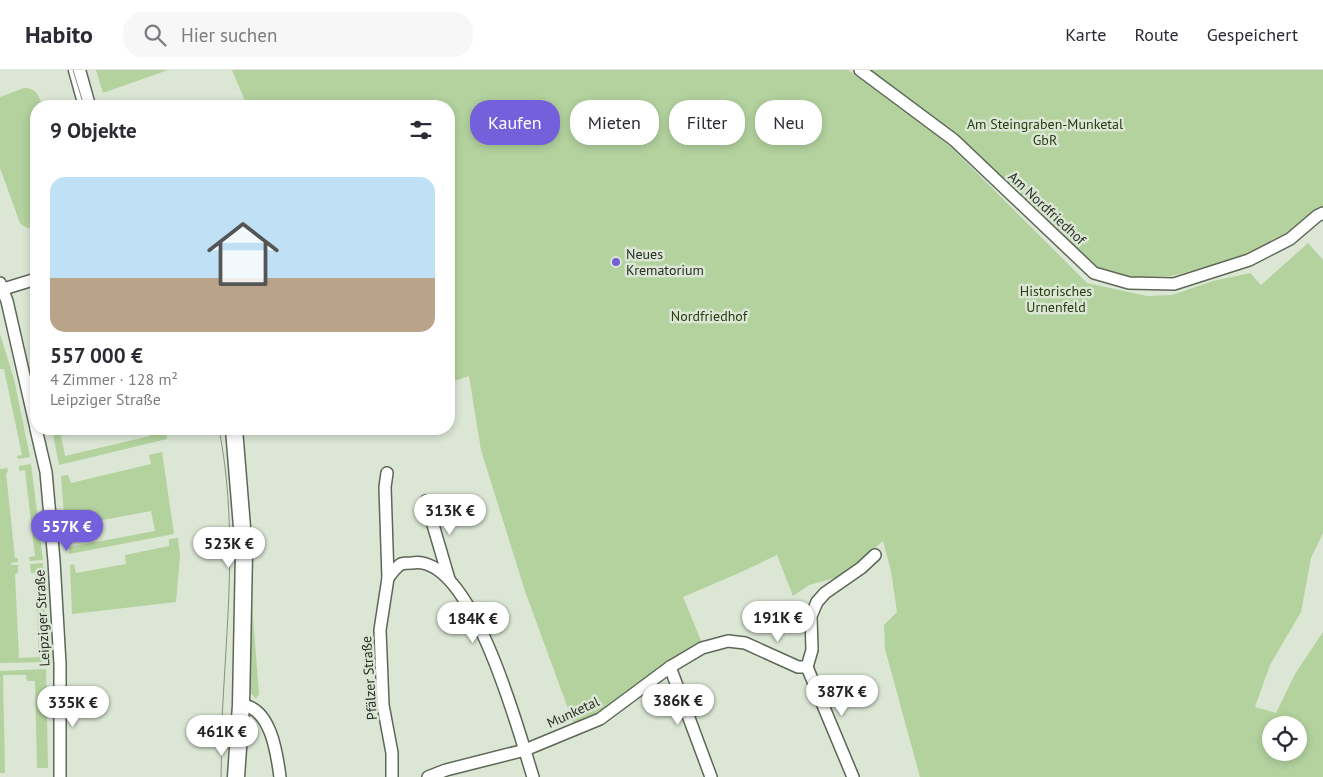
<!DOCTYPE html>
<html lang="de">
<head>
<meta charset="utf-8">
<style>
	:root { --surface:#fff; --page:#f7f7f7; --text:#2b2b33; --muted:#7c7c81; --line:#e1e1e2; --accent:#7360da }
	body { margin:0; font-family:"PT Sans",sans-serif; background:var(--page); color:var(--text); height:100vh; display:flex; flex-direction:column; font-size:19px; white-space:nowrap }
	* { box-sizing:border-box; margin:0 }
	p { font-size:16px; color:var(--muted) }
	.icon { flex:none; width:28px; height:28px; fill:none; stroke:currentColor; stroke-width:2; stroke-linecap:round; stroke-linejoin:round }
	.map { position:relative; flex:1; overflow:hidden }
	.details { position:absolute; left:30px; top:30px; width:425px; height:335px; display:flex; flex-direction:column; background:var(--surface); border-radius:20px; box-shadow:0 2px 8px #0003 }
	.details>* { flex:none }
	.top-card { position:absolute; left:470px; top:30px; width:475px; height:45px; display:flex; gap:10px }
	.controls { position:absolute; left:1262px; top:646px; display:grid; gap:10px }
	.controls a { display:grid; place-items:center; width:45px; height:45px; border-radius:50%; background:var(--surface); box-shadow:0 2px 8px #0003; font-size:25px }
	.price { position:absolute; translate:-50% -42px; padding:0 11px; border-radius:18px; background:#fff; color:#222; font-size:16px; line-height:32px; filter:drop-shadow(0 1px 2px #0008) }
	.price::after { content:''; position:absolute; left:50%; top:30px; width:15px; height:11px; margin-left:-8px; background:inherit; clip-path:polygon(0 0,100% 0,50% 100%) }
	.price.selected { background:var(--accent); color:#fff }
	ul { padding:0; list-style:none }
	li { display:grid; align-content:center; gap:10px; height:265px; padding:0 20px }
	li span { display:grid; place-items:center; height:155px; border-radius:15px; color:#555 }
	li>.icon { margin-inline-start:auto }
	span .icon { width:90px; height:90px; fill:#fffc; stroke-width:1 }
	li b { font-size:21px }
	h2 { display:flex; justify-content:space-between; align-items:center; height:60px; padding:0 20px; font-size:21px }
	.pill { padding:0 18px; border-radius:20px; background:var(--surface); box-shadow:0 2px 8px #0003; font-size:18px; line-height:45px }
	.pill.selected { background:var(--accent); color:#fff }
	header { display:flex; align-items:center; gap:30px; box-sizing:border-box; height:70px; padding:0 25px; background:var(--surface); border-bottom:1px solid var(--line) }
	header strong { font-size:24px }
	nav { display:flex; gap:28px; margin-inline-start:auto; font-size:18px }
	.search { width:350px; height:45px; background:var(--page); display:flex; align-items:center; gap:12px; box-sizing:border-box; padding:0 18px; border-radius:20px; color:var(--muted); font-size:19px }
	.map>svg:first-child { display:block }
	.green { fill:#b3d29e; fill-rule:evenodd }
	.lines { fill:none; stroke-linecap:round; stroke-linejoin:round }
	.street-casing { stroke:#5d6757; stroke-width:14 }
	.secondary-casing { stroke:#5d6757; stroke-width:19 }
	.street { stroke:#fff; stroke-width:11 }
	.secondary { stroke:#fff; stroke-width:16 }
	.tram { stroke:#8a9184; stroke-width:1 }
	.poi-dot { fill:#7360da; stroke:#dbe6d4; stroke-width:2 }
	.labels { text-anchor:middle; stroke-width:5; stroke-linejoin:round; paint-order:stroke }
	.park-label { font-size:14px; fill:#273e11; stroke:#dbe6d4 }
	.street-label { font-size:14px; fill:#2b2f28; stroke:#dbe6d4 }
	.poi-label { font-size:14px; fill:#2b2f28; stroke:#dbe6d4; text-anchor:start }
</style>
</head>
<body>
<header>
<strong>Habito</strong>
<div class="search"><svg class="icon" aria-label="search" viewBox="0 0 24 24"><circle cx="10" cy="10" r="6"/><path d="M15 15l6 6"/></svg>Hier suchen</div>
<nav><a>Karte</a><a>Route</a><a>Gespeichert</a></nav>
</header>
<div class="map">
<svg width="1323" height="707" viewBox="0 0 1323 707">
	<rect width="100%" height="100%" fill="#dbe6d4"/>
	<g class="green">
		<polygon points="96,0 168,0 103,23"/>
		<path d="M 232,0 L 848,0 L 885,23 L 950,76 L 1087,213 L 1147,226 L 1172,225 L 1213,211 L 1250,203 L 1261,215 L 1308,173 L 1323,190 L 1323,463 L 1311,488 L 1301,542 L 1270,595 L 1255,637 L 1276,643 L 1295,604 L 1323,562 L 1323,707 L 920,707 L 885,579 L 884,555 L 897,542 L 891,501 L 883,471 L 848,502 L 838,507 L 809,515 L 793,526 L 777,485 L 739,503 L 683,527 L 702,573 L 663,595 L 595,646 L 574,655 L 525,521 L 481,380 L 469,306 L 449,313 L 449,36 L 247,36 ZM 1271,655 L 1299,655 L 1299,682 L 1271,682 Z"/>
		<polygon points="871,0 1323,0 1323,140 1288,165 1252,185 1172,206 1131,207 1097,198 1031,134 956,66"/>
		<path d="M 24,18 C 36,18 39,25 42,36 L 36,36 L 36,158 C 30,159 25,158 20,153 L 0,98 L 0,27 Z"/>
		<polygon points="0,264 14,309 30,387 18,389 17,386 22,385 4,299 0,299"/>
		<polygon points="52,359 94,359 61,366 65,386 150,366 149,359 167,359 167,369 59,395"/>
		<polygon points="162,382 174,464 69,484 69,477 155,461 151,441 65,457 61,406 68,405 71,413 151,394 149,385"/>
		<polygon points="31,394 43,490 30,491 29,487 35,486 25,400 19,401 19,396"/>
		<polygon points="7,398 8,402 6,403 15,488 18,488 18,492 11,493 11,495 18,495 18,503 15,504 19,588 39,587 35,503 31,503 30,494 43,493 46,592 0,593 0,399"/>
		<polygon points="178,468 180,486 176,532 72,544 70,495 74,494 76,503 126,494 125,485 169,476 169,469"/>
		<polygon points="249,530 252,535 259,624 256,629 250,622 247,614"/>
		<polygon points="46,599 48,698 37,698 35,611 27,611 26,605 3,605 5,703 0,703 0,601"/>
	</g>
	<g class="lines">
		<g class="street-casing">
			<g id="street">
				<polyline points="860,0 954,70 1094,203 1129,213 1174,214 1249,190 1290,169 1317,146 1323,143"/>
				<polyline points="0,213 7,231 36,358"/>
				<polyline points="0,220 36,209"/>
				<polyline points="36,359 46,402 54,491 60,594 60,707"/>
				<polyline points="387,403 385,417 388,508 380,560 383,635 392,683 392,707"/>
				<polyline points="426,431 449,509"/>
				<path d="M 388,508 C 391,504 396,497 401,494 C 404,493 409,493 412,493 C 472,483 519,663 533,707"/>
				<polyline points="670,597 711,707"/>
				<polyline points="807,597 812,580 811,546 817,532 825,523 861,498 875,485"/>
				<polyline points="807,597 853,707"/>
				<path d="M 241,635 C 271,637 277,684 280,707"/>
				<polyline points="428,707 446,700 525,680 600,649 670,597 702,578 728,571 745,573 798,597 807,597"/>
			</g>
		</g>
		<g class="secondary-casing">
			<g id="secondary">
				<polyline points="77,0 87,36"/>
				<polyline points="234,359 244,482 241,635 236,707"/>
			</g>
		</g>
		<use href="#street" class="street"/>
		<use href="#secondary" class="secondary"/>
		<g class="tram">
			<polyline points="73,0 84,36"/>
			<path d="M 219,359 C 237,450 228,539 223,631 C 221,656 222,682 221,707"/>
		</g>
	</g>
	<circle class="poi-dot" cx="616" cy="192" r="5"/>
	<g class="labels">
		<g class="park-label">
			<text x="1045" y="59">Am Steingraben-Munketal<tspan x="1045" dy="16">GbR</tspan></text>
			<text x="1056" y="226">Historisches<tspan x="1056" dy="16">Urnenfeld</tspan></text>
			<text x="709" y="251">Nordfriedhof</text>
		</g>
		<g class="street-label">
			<text transform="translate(1047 138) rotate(43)" y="5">Am Nordfriedhof</text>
			<text transform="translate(42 548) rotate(-93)" y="5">Leipziger Straße</text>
			<text transform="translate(369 608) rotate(-94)" y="5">Pfälzer Straße</text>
			<text transform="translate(573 642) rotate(-25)" y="5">Munketal</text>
		</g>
		<g class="poi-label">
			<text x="626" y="189">Neues<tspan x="626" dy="16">Krematorium</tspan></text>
		</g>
	</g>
</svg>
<div class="controls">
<a><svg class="icon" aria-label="locate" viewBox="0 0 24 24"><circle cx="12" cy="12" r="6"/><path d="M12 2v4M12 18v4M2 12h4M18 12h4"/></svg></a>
</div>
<b class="price" style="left:450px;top:466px">313K €</b>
<b class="price selected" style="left:67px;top:482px">557K €</b>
<b class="price" style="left:229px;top:499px">523K €</b>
<b class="price" style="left:778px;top:573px">191K €</b>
<b class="price" style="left:473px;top:574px">184K €</b>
<b class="price" style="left:842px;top:647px">387K €</b>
<b class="price" style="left:678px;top:656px">386K €</b>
<b class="price" style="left:73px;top:658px">335K €</b>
<b class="price" style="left:222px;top:687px">461K €</b>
<div class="top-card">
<a class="pill selected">Kaufen</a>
<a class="pill">Mieten</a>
<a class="pill">Filter</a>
<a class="pill">Neu</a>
</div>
<section class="details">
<h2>9 Objekte<svg class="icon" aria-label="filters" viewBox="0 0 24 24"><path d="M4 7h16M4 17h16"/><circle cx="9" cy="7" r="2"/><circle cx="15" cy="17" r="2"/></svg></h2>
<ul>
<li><span style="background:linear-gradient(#bfe0f5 65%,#b9a48a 0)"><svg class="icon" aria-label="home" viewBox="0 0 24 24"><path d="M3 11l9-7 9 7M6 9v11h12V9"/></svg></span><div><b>557 000 €</b><p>4 Zimmer · 128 m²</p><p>Leipziger Straße</p></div></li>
</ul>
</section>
</div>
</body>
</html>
